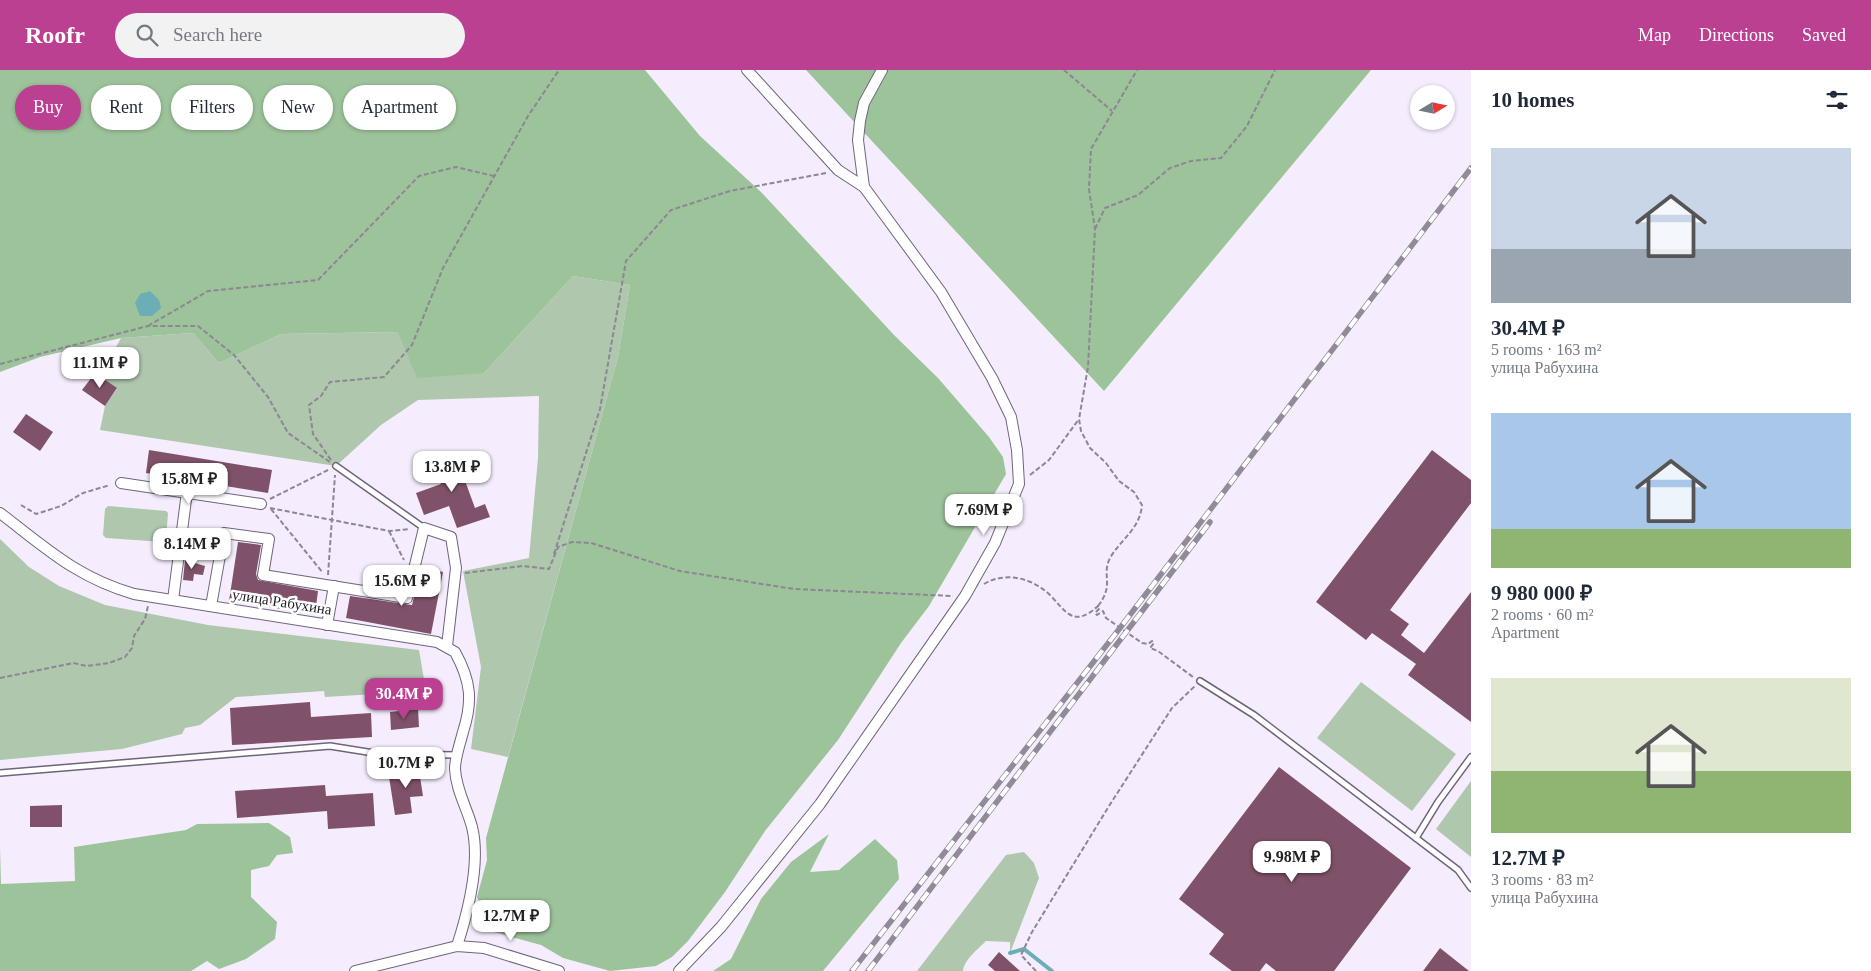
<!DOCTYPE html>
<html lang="en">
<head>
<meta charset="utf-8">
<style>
	:root { --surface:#fff; --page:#f2f2f3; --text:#1f2937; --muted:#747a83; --accent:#bb4092 }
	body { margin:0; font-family:"Times New Roman",serif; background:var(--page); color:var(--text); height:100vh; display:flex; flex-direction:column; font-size:19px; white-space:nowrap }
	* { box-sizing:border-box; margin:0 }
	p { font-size:16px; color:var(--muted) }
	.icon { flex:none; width:28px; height:28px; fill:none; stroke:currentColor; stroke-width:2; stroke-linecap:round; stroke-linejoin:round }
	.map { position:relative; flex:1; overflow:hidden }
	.side { display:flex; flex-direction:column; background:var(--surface); width:400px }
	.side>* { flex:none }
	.banner { position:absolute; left:15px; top:15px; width:475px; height:45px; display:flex; gap:10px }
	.needle { width:32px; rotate:80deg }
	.tools { position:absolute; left:1410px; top:15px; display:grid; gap:10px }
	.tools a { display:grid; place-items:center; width:45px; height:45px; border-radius:50%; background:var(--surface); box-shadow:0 1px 4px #0004; font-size:25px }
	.price { position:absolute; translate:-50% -42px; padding:0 11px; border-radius:10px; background:#fff; color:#222; font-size:16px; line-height:32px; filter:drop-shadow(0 1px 2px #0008) }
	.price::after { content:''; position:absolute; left:50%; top:30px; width:15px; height:11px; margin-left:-8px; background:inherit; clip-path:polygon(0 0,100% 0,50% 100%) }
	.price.active { background:var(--accent); color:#fff }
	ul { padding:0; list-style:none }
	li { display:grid; align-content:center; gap:10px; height:265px; padding:0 20px }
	li span { display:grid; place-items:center; height:155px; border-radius:0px; color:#555 }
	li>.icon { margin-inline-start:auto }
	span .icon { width:90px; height:90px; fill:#fffc; stroke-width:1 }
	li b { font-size:21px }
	h2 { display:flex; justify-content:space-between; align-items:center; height:60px; padding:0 20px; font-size:21px }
	.pill { padding:0 18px; border-radius:22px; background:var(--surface); box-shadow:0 1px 4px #0004; font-size:18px; line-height:45px }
	.pill.active { background:var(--accent); color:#fff }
	header { display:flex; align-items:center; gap:30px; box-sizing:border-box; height:70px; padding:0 25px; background:var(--accent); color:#fff }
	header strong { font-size:24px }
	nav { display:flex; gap:28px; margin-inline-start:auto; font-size:18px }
	.search { width:350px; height:45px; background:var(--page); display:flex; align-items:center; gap:12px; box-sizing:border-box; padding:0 18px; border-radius:28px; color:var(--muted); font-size:19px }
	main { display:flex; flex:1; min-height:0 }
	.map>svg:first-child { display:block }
	.green { fill:#aec7ad }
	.forest { fill:#9dc39b }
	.water { fill:#6baeb5 }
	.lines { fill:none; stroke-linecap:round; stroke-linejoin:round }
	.stream { stroke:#6baeb5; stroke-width:4 }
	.building { fill:#805269 }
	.lane-casing { stroke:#6f647b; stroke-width:8 }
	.street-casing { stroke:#6f647b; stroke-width:12 }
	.path { stroke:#8d8693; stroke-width:2; stroke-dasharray:5 2.5; stroke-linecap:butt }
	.lane { stroke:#fff; stroke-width:5 }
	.street { stroke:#fff; stroke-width:10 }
	.rail-casing { stroke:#918a97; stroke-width:5.5 }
	.rail { stroke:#fff; stroke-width:4; stroke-dasharray:11; stroke-linecap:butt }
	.labels { text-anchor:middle; stroke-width:5; stroke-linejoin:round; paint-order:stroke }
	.street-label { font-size:15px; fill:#201b24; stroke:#fff }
</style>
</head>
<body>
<header>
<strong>Roofr</strong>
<div class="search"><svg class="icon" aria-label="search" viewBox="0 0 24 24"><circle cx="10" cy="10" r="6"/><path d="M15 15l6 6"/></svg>Search here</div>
<nav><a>Map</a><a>Directions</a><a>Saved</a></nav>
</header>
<main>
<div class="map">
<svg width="1471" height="901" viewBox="0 0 1471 901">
	<rect width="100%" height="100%" fill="#f5edfd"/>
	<g class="green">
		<polygon points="573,206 630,215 618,287 508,687 471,679 481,597 463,501 529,488 538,388 539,326 418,330 381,355 336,396 100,360 105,336 117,319 100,306 121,268 193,263 219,293 281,264 399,262 484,303"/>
		<polygon points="108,436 166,441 168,443 166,470 164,472 106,468 103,465 105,439"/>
		<polygon points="0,469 29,497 59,516 105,535 208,555 419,580 426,621 325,627 324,621 236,627 200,655 185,658 182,664 122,679 0,690"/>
		<polygon points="1361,612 1456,684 1412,741 1317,668"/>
		<polygon points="1471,711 1471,787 1436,759"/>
		<path d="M 1024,782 L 1034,793 L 1039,808 L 1010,883 L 1010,872 L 986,871 C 978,879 964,890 963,901 L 917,901 L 1006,785 Z"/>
	</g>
	<g class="forest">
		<polygon points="0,0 645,0 700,66 761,122 895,266 938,308 989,367 1003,387 1006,404 929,536 901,573 838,670 765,761 725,822 688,871 672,887 656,896 610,901 563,888 541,875 490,861 477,827 487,790 486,768 618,287 630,215 573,206 484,303 417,308 398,262 281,264 219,293 193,263 121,268 40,287 0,302"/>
		<polygon points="806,0 1371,0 1104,321"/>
		<polygon points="269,753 290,767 293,783 277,785 269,796 251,800 251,827 277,852 275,869 246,889 219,899 207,891 191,901 0,901 0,777 1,814 75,811 74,777 186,760 197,754"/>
		<polygon points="829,764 810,802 839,800 875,769 897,790 899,809 823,901 713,901 731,889 761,829 791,792"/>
	</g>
	<polygon class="water" points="150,221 159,230 161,238 152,246 140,246 135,233 140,224"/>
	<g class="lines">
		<polyline class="stream" points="1010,883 1024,879 1052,901"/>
	</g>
	<g class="building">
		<polygon points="95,303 117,318 105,336 82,320"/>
		<polygon points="26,344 53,362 40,381 13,362"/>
		<polygon points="149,380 272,400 268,423 146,403"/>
		<polygon points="1432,380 1471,410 1471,433 1390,540 1409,554 1401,565 1424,583 1471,522 1471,652 1408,605 1416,594 1372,563 1366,570 1316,532"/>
		<polygon points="466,381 471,394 460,397 475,438 485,434 490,447 457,458 449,436 424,445 416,423 441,414 433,392"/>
		<polygon points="238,472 261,475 256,504 258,510 318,521 315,544 229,531"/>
		<polygon points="185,490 205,496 203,505 194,504 193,511 183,510"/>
		<polygon points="421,498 443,502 431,564 346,548 350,526 412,535"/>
		<polygon points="310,632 311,647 371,643 372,667 232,675 230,638"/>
		<polygon points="418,639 419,657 391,660 390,642"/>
		<polygon points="418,694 423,726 410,727 412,743 395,745 389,707 406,705 405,696"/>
		<polygon points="1279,697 1411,798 1334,901 1276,901 1266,893 1260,901 1232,901 1209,884 1224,864 1179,829"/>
		<polygon points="325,715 326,726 373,723 375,756 328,759 327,741 237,748 235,721"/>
		<polygon points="62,735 62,757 30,757 30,736"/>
		<polygon points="1440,878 1469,901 1423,901"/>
		<polygon points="999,882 1020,901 995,901 988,895"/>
	</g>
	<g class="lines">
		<g class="lane-casing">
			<g id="lane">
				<polyline points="336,396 424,458"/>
				<polyline points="1200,611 1254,645 1458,800 1471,818"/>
				<polyline points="0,703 330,676 380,684 457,685"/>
				<polyline points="1416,768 1438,732 1471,687"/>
			</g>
		</g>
		<g class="street-casing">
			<g id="street">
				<polyline points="747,0 838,100 864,117"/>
				<polyline points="121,413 261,434"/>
				<path d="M 0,443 C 46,478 76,507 134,524 L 437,572 L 455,582 C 471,611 473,631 463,662 C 460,674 455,687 455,699 C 456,720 467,738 472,757 C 481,793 468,842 457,876"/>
				<polyline points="173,530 187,422"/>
				<polyline points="211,536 224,463 269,469 263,505 407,528 424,458 451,467 456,498 447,576"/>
				<polyline points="327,555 334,516"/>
				<polyline points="355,901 457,876 484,878 559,901"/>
				<polyline points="679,901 721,857 820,734 965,526 995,473 1019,414 1017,380 1011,347 992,308 941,222 864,117 858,70 860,51 864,33 882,0"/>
			</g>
		</g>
		<g class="path">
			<polyline points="1064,0 1112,41"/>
			<polyline points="1095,159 1105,138 1138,125 1170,98 1191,91 1221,88 1247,56 1275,0"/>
			<polyline points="148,256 208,221 318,210 419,106 456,97 494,106"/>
			<polyline points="0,294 148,256 198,256 234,285 268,327 288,363 330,392"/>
			<polyline points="331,390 313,364 309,335 321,326 330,312 384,307 412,275 443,198 528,46 559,0"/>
			<polyline points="1030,405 1049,390 1079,349"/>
			<polyline points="270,429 328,400"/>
			<polyline points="21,435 36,444 61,436 83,423 110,415"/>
			<polyline points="270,438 389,461 410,459"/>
			<polyline points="271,439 323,503"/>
			<polyline points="389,461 404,490"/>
			<polyline points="554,484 600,339 626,191 671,140 730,121 826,103"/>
			<polyline points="465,503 523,496 549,499 558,477 572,472 591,473 680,501 794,519 953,526"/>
			<polyline points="328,505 335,405"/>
			<path d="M 984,514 C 1006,501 1033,508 1051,526 C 1066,542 1074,558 1098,536 L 1100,538 L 1095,543 L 1097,545 L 1103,541 L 1106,548 L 1142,573 L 1148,574 L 1152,571 L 1154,573 L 1150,578 L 1158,581 L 1193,607"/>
			<path d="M 1098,536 C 1115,514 1101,506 1110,488 C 1121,469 1140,459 1142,435 L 1134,422 L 1119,411 L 1106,393 L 1090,378 L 1081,361 L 1079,349 L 1088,297 L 1095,159 L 1089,119 L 1091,79 L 1137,0"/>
			<polyline points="0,608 73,593 87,596 109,593 125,587 132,578 134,566 145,549 148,536"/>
			<polyline points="1036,901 1021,885 1032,862 1109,736 1172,638 1195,616"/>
		</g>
		<use href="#lane" class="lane"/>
		<use href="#street" class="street"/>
		<g class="rail-casing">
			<g id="rail">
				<polyline points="852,901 1120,558 1471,98"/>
				<polyline points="868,901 1210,452"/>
			</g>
		</g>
		<use href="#rail" class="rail"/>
	</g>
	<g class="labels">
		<g class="street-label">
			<text transform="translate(282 532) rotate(9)" y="5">улица Рабухина</text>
		</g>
	</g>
</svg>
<div class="tools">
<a><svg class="needle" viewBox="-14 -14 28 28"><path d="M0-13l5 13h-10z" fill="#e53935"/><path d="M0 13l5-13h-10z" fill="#747a83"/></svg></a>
</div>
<b class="price" style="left:100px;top:319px">11.1M ₽</b>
<b class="price" style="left:452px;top:423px">13.8M ₽</b>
<b class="price" style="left:189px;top:435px">15.8M ₽</b>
<b class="price" style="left:984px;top:466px">7.69M ₽</b>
<b class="price" style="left:192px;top:500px">8.14M ₽</b>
<b class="price" style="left:402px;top:537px">15.6M ₽</b>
<b class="price active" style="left:404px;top:650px">30.4M ₽</b>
<b class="price" style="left:406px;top:719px">10.7M ₽</b>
<b class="price" style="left:1292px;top:813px">9.98M ₽</b>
<b class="price" style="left:511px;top:872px">12.7M ₽</b>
<div class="banner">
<a class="pill active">Buy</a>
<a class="pill">Rent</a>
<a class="pill">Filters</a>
<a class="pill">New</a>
<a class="pill">Apartment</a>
</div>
</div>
<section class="side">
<h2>10 homes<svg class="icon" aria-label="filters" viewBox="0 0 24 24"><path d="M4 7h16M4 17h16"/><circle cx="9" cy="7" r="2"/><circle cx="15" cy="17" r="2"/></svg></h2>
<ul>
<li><span style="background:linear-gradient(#c9d6e8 65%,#9aa5b1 0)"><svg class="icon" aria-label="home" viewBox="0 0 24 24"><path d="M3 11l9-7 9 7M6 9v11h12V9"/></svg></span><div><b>30.4M ₽</b><p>5 rooms · 163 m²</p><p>улица Рабухина</p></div></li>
<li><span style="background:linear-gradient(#a9c7e8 75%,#8fb573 0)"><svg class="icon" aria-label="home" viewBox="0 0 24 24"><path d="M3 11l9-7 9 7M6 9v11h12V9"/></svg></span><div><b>9 980 000 ₽</b><p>2 rooms · 60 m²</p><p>Apartment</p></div></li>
<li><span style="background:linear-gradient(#dfe7d0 60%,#8fb573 0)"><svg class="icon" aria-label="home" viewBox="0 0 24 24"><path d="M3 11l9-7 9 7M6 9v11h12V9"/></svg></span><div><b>12.7M ₽</b><p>3 rooms · 83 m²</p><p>улица Рабухина</p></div></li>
</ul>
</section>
</main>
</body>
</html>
